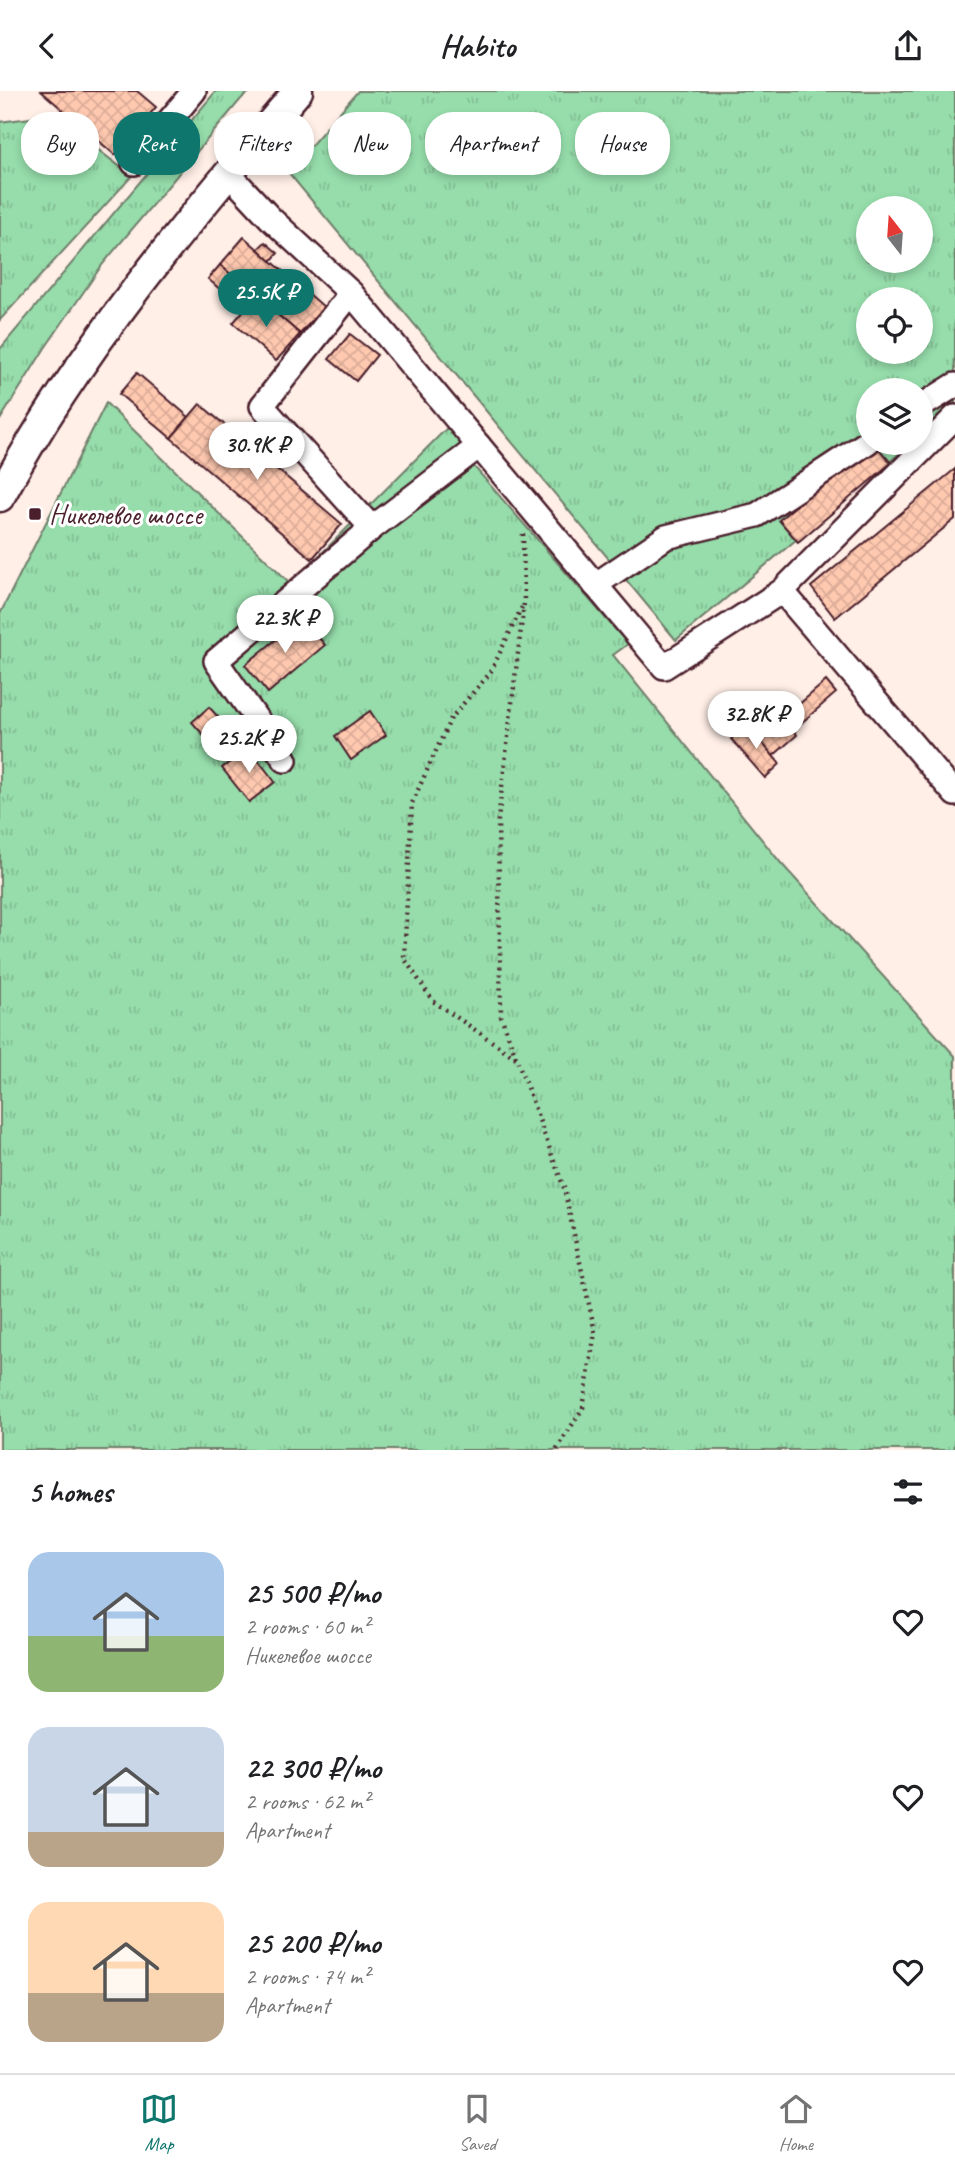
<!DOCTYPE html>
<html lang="en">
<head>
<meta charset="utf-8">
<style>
	:root { --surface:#fff; --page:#f6f6f6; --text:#202124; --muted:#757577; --line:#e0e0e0; --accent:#0f766e }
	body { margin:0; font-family:Caveat,sans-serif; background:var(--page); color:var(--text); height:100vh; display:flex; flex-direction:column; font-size:26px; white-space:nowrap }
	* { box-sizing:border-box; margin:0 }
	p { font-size:23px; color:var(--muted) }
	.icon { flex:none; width:38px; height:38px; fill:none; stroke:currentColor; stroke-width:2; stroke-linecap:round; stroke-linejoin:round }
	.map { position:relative; height:1359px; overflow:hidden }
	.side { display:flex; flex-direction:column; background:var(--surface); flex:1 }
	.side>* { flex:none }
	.guide { position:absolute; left:21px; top:21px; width:914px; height:63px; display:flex; gap:14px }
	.needle { width:46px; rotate:343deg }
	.fabs { position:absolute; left:856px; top:105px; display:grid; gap:14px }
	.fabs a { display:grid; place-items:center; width:77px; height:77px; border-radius:50%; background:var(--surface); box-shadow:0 4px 10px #0003; font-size:35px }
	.price { position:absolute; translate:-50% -60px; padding:0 16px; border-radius:24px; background:#fff; color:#222; font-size:23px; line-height:46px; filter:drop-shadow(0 2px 4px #0008) }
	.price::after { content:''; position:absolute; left:50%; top:42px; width:21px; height:16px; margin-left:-10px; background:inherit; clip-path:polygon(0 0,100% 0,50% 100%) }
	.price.active { background:var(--accent); color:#fff }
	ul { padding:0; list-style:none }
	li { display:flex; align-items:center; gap:21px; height:175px; padding:0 28px }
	li span { display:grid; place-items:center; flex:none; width:196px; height:140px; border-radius:21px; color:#555 }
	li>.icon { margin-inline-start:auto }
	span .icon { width:84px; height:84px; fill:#fffc; stroke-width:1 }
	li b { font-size:30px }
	h2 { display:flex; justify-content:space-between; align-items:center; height:84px; padding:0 28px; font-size:30px }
	.chip { padding:0 24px; border-radius:28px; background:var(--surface); box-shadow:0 4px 10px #0003; font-size:24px; line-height:63px }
	.chip.active { background:var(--accent); color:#fff }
	header { display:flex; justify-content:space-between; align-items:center; height:91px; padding:0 28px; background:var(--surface); font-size:32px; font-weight:800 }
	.dock { display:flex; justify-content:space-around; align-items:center; height:98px; border-top:2px solid var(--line); background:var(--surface); font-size:19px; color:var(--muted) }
	.dock a { display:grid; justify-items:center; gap:4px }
	.dock .active { color:var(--accent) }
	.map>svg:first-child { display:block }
	.grass { fill:url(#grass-tufts); stroke:#707e6b; stroke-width:2; fill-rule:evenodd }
	.building { fill:url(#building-cross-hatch); stroke:#4a1f2b; stroke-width:2 }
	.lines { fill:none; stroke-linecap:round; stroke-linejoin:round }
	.minor-casing { stroke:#4a1f2b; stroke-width:28 }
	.major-casing { stroke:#4a1f2b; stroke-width:33 }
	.path { stroke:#4a1f2b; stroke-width:4.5; stroke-dasharray:2 5; stroke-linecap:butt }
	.minor { stroke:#fff; stroke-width:23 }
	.major { stroke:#fff; stroke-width:28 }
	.poi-dot { fill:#4a1f2b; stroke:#fff; stroke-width:2.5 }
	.labels { text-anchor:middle; stroke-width:6; stroke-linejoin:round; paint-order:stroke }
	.poi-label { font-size:28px; fill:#4a1f2b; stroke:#fff; text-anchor:start }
</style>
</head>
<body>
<header><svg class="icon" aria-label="back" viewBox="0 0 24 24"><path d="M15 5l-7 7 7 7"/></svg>Habito<svg class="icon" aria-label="share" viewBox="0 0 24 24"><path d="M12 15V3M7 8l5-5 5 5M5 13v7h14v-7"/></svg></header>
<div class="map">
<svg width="955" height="1359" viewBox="0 0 955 1359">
	<defs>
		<pattern id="grass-tufts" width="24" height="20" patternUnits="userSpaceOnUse" patternTransform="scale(1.75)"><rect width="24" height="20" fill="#96ddab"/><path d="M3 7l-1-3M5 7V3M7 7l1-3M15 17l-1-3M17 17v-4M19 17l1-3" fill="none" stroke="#83bd93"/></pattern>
		<pattern id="building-cross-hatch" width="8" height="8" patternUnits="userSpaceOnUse" patternTransform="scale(1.75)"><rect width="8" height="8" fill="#ffc9b0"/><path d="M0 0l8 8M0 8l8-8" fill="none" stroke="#dcac98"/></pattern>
	</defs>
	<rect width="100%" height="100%" fill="#ffefe7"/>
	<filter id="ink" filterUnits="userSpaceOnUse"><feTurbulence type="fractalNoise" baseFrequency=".0143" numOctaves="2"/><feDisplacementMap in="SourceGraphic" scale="14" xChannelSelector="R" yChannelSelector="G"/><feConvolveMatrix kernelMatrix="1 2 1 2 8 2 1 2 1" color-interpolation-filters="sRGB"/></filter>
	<g filter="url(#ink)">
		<g class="grass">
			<polygon points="216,0 251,0 241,8 102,174 45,257 0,329 0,258"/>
			<path d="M 358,0 L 955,0 L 955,316 L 921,345 L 920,299 L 868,299 L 868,352 L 912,352 L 676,549 L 288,81 ZM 868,117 L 920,117 L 920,170 L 868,170 ZM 868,208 L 920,208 L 920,261 L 868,261 Z"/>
			<polygon points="53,24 132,85 0,229 0,31"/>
			<polygon points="106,312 291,493 451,333 470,371 628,553 613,564 780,771 955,965 955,1359 0,1359 0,523"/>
		</g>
		<g class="building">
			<polygon points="41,0 137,0 156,16 115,64"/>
			<polygon points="244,146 324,216 300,243 220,174"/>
			<polygon points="265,151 278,162 271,170 258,158"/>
			<polygon points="220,174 234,186 222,200 208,188"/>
			<polygon points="256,205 300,243 276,270 233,232"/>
			<polygon points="350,243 377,264 356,290 329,268"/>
			<polygon points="137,282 189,326 171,347 119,303"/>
			<polygon points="200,313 342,433 312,468 171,347"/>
			<polygon points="870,352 874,352 891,372 798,451 779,429"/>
			<polygon points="955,378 955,428 835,527 811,496"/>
			<polygon points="302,527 325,554 268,602 245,574"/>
			<polygon points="826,590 836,602 793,639 783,627"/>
			<polygon points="209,616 238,648 221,664 192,631"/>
			<polygon points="370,620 386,644 351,669 335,645"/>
			<polygon points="778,622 797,644 773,665 754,643"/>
			<polygon points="747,634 780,673 765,687 731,648"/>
			<polygon points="249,657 275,691 249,711 222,677"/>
		</g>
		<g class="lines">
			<g class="minor-casing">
				<g id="minor">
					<polyline points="134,72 194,0"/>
					<polyline points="228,82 271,128 351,202 664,576 782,500 955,703"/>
					<polyline points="351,202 262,315 372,437"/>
					<polyline points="920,316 955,294"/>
					<polyline points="595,494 666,446 757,424 868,351"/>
					<polyline points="782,500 955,326"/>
					<polyline points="285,669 216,570 372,437 479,355"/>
				</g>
			</g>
			<g class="major-casing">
				<path id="major" d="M 0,406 C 78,260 191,125 298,0"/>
			</g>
			<g class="path">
				<polyline points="523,443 524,512 498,729 501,925 564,1097 595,1241 583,1317 556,1359"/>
				<polyline points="516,967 433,910 404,867 412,712 451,627 490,582 522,516"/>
			</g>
			<use href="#minor" class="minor"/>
			<use href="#major" class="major"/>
		</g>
	</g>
	<rect class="poi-dot" x="28" y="416" width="14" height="14" rx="3.5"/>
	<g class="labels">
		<g class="poi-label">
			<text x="49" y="433">Никелевое шоссе</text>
		</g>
	</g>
</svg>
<div class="fabs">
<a><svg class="needle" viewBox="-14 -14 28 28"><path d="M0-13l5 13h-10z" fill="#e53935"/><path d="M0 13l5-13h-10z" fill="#757577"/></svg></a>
<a><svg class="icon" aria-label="locate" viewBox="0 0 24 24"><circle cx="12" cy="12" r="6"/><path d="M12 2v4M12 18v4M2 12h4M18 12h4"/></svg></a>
<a><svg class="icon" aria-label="layers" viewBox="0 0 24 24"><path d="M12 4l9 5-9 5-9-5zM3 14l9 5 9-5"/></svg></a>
</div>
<b class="price active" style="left:266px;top:238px">25.5K ₽</b>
<b class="price" style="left:257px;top:391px">30.9K ₽</b>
<b class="price" style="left:285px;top:564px">22.3K ₽</b>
<b class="price" style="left:756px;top:660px">32.8K ₽</b>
<b class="price" style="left:249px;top:684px">25.2K ₽</b>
<div class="guide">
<a class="chip">Buy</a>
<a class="chip active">Rent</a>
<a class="chip">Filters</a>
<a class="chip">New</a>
<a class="chip">Apartment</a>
<a class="chip">House</a>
</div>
</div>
<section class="side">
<h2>5 homes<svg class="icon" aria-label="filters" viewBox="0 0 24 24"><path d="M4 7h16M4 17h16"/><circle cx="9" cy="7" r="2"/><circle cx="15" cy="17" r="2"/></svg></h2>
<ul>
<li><span style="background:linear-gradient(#a9c7e8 60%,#8fb573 0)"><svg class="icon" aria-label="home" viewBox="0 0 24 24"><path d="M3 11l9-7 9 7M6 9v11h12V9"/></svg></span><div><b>25 500 ₽/mo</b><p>2 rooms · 60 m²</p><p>Никелевое шоссе</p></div><svg class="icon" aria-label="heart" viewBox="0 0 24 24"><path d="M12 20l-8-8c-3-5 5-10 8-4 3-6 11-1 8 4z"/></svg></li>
<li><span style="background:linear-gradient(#c9d6e8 75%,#b9a48a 0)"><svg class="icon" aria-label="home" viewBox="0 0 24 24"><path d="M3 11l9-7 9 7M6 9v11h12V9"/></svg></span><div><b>22 300 ₽/mo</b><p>2 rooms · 62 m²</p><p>Apartment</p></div><svg class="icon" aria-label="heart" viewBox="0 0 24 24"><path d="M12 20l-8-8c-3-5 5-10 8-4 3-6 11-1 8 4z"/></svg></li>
<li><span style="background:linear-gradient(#ffd9b3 65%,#b9a48a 0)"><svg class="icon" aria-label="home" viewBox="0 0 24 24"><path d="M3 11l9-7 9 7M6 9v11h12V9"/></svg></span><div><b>25 200 ₽/mo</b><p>2 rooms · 74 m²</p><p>Apartment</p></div><svg class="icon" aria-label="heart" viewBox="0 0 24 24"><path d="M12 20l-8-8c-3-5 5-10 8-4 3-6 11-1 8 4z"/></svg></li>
</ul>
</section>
<nav class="dock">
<a class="active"><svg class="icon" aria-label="map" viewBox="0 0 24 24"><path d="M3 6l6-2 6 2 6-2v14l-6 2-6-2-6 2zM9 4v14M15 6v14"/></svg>Map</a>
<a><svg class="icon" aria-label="saved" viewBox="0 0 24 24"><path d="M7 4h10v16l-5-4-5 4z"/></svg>Saved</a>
<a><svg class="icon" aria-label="home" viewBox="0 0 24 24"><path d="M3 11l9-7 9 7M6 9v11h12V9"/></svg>Home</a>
</nav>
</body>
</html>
